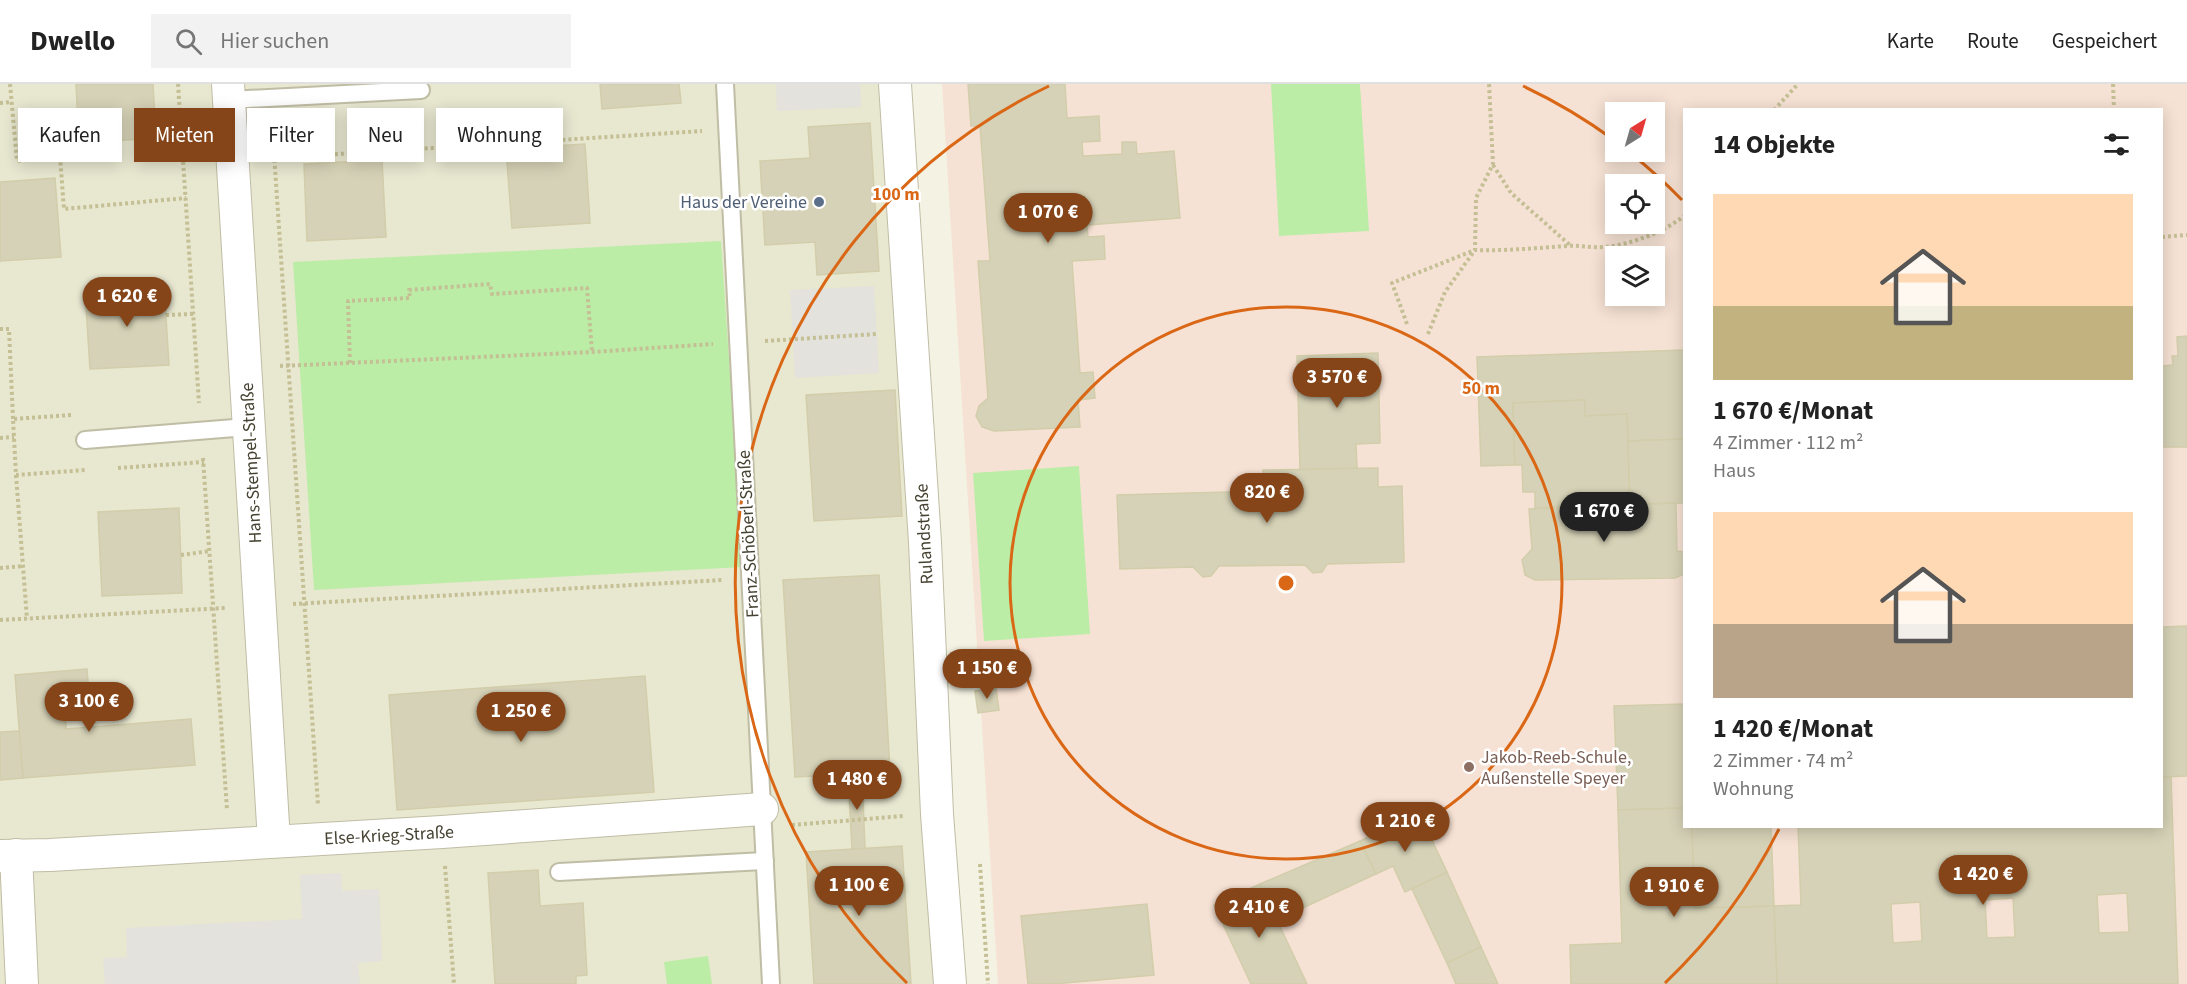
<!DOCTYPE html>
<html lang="de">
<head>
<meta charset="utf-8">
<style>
	:root { --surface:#fff; --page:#f2f2f2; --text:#222; --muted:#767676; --line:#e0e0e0; --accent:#854519 }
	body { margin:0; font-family:"Source Sans 3",sans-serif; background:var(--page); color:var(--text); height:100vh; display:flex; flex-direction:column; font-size:22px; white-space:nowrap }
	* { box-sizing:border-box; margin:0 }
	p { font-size:20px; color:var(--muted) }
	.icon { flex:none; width:33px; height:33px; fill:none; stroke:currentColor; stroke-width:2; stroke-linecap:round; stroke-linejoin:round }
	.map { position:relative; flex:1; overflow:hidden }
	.panel { position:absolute; left:1683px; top:24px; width:480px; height:720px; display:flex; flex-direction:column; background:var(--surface); border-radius:0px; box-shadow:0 3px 15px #0003 }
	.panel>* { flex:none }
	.guide { position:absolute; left:18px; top:24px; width:570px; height:54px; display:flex; gap:12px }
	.needle { width:39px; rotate:37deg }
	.fabs { position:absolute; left:1605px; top:18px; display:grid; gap:12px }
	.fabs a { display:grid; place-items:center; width:60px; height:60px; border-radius:0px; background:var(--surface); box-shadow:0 3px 15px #0003; font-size:30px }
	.price { position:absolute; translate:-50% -51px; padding:0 14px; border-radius:21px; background:var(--accent); color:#fff; font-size:20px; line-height:39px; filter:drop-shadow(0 2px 3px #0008) }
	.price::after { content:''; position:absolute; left:50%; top:36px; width:18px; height:14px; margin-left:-9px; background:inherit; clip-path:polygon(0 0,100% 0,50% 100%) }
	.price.current { background:#222; color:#fff }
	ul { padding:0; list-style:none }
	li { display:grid; align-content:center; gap:12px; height:318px; padding:0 30px }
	li span { display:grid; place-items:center; height:186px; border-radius:0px; color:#555 }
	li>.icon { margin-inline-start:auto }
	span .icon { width:108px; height:108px; fill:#fffc; stroke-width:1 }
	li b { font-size:26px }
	h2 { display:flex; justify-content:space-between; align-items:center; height:72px; padding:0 30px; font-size:26px }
	.chip { padding:0 21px; border-radius:0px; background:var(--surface); box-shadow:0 3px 15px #0003; font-size:21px; line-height:54px }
	.chip.current { background:var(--accent); color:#fff }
	header { display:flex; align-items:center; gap:36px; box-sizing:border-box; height:84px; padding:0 30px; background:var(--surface); border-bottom:2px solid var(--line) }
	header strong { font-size:28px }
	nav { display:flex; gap:33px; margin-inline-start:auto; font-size:21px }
	.search { width:420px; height:54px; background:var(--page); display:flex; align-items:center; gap:15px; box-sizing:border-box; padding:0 21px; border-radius:0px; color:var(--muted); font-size:22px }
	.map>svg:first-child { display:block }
	.residential { fill:#e8e7d0 }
	.medical { fill:#f6e2d4; fill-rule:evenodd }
	.green { fill:#bbeda6 }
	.parking { fill:#e3e2dc }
	.building { fill:#d6d2b7; stroke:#d2cdaa; stroke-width:1.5; fill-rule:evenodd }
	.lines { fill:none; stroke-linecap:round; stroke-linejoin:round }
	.service-casing { stroke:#c0bda5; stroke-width:20 }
	.minor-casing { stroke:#c0bda5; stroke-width:34 }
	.path { stroke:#c4bf94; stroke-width:4; stroke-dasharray:3 3; stroke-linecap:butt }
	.service { stroke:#fff; stroke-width:16 }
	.minor { stroke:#fff; stroke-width:32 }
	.ring { fill:none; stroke:#da6716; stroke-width:3 }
	.service-dot { fill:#5c6f8a; stroke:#fff; stroke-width:2 }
	.education-dot { fill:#8d6e63; stroke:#fff; stroke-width:2 }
	.labels { text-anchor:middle; stroke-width:5; stroke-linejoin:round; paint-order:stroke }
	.service-label { font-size:18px; fill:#4e5e75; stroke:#fff; text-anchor:end }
	.street-label { font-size:18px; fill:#464332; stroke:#fff }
	.education-label { font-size:18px; fill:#785e54; stroke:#fff; text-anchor:start }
	.centre { fill:#da6716; stroke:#fff; stroke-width:3 }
	.ring-label { font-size:18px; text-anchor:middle; font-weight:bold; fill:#da6716; stroke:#fff; stroke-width:5; stroke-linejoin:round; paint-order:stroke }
</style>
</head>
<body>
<header>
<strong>Dwello</strong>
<div class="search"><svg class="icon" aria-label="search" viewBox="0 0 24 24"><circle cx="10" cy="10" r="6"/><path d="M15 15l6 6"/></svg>Hier suchen</div>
<nav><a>Karte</a><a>Route</a><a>Gespeichert</a></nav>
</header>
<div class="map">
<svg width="2187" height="900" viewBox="0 0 2187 900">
	<rect width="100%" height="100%" fill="#f4f3e3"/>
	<polygon class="residential" points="0,0 893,0 936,900 0,900"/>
	<path class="medical" d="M 942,0 L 2187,0 L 2187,900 L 998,900 ZM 1684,26 L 2162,26 L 2162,742 L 1684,742 ZM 1616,28 L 1654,28 L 1654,68 L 1616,68 ZM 1616,100 L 1654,100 L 1654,140 L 1616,140 ZM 1616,172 L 1654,172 L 1654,212 L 1616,212 Z"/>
	<g class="green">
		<polygon points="1271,0 1360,0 1369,147 1279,152"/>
		<polygon points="721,157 743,483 314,506 293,178"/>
		<polygon points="1079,382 1090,550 984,557 973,389"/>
		<polygon points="708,872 712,900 667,900 664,878"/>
	</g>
	<g class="parking">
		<polygon points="776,0 860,0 861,23 777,27"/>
		<polygon points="874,202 879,289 795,294 790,206"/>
		<polygon points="341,789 342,807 379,805 382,877 358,879 360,900 105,900 103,874 127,873 126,844 302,835 300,791"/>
	</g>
	<g class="building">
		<polygon points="76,0 153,0 156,54 79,59"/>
		<polygon points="600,0 679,0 681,19 602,25"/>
		<polygon points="968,0 1065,0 1067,34 1099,32 1100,57 1082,58 1083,72 1122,70 1122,58 1136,58 1137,70 1174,67 1180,134 1087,141 1088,153 1104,152 1105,175 1072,177 1080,289 1093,288 1095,314 1078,316 1080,343 994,347 982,343 976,332 979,322 988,314 978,177 990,177 980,42 971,42"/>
		<polygon points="870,39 879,187 817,191 815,158 765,161 760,77 810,74 808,43"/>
		<polygon points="585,60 590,139 512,144 506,65"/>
		<polygon points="382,76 386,153 307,157 304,80"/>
		<polygon points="55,94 61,173 0,177 0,98"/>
		<polygon points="164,202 169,281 90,285 85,207"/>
		<polygon points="2187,252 2187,363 2162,363 2162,282 2173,281 2172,272 2178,272 2177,253"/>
		<polygon points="1684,266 1684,355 1628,357 1627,330 1585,332 1585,316 1513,319 1515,381 1481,382 1477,273"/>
		<polygon points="1378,269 1380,359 1356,360 1357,384 1300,386 1297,272"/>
		<polygon points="895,306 902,432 814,437 806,311"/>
		<polygon points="1585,316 1585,332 1627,330 1630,420 1535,424 1535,408 1523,408 1522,381 1515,381 1513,319"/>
		<polygon points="1684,355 1684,419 1630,420 1628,357"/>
		<polygon points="1378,384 1378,403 1402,402 1404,478 1327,480 1322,488 1313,489 1305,481 1219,482 1211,492 1203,493 1193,483 1120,485 1117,411 1264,407 1263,386"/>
		<polygon points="1676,419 1677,467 1684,468 1684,490 1675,494 1535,496 1525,491 1522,476 1532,465 1529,425"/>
		<polygon points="179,424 182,509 102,512 98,428"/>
		<polygon points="879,491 890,688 795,693 783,496"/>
		<polygon points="2187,542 2187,692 2162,693 2162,543"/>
		<polygon points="87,585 90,624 65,626 66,645 191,635 195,681 23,694 15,591"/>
		<polygon points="645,592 654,708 397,726 389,611"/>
		<polygon points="996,604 999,626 978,629 975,607"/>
		<polygon points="1684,620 1684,724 1618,726 1614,622"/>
		<polygon points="19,647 23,694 0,696 0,648"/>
		<polygon points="862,689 865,765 852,765 848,690"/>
		<path d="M 2162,693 L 2171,693 L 2178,900 L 1777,900 L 1774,822 L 1801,821 L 1798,742 L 2162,742 ZM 2127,809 L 2129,848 L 2099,849 L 2097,811 ZM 2013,814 L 2015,853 L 1987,854 L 1985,816 ZM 1920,818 L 1922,857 L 1893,859 L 1891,820 Z"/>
		<polygon points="1684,724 1684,742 1692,742 1695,824 1774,822 1777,900 1571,900 1570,861 1622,859 1618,726"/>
		<polygon points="1419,729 1447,788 1405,808 1393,782 1376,790 1360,757"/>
		<polygon points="1692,742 1771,742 1774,822 1695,824"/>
		<polygon points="1360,757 1376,790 1277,836 1260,800"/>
		<polygon points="902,762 911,900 814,900 806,768"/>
		<polygon points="538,786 540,822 583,819 587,891 576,892 576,900 495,900 488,789"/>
		<polygon points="1447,788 1481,863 1447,879 1412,805"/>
		<polygon points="1260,800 1277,836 1307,900 1251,900 1214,821"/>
		<polygon points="1147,820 1154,891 1054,900 1028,900 1021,832"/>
		<polygon points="1481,863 1498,900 1456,900 1447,879"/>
	</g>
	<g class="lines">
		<g class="service-casing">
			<g id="service">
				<polyline points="725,0 771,900"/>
				<polyline points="229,16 421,6"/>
				<polyline points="85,356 247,343"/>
				<polyline points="559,788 765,777"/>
			</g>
		</g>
		<g class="minor-casing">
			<g id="minor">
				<polyline points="228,0 274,757"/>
				<polyline points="895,0 925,458 937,730 950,900"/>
				<polyline points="16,771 22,900"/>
				<polyline points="0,772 50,771 442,748 762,725"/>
			</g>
		</g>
		<g class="path">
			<polyline points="10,0 17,77 60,73 64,125 186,114"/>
			<polyline points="178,0 199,319"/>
			<polyline points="2113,0 2114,26"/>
			<polyline points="0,19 12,18"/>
			<polyline points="1774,26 1798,0"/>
			<polyline points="272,40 318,721"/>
			<polyline points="275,74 702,47"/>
			<polyline points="1493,81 1511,109 1570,161"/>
			<polyline points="2162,153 2187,151"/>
			<polyline points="166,231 193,230"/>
			<polyline points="1407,240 1392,199 1475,166 1476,114 1493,80 1489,0"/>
			<polyline points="0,245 9,245 13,335"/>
			<path d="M 1428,250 L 1445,208 L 1475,166 C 1506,167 1536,164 1567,162 C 1579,161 1591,164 1604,163 C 1630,161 1664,148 1684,132"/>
			<polyline points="765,257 877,250"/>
			<polyline points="350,279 348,217 410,214 409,206 490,200 492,210 587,204 592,268"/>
			<polyline points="280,282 592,268 713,260"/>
			<polyline points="71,331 13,335 16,391 86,386"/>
			<polyline points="0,354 14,353"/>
			<polyline points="203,374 227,726"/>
			<polyline points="118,384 204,378"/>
			<polyline points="16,391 27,535"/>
			<polyline points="181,471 210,467"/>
			<polyline points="0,484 23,482"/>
			<polyline points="293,520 723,496"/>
			<polyline points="0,536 225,524"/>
			<polyline points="792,741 904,732"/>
			<polyline points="980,780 988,900"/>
			<polyline points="445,782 454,900"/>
		</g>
		<use href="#service" class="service"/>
		<use href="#minor" class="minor"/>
	</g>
	<g class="ring">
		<circle cx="1286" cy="499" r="276"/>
		<path d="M1779 745A551 551 0 0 1 1665 899M907 899A551 551 0 0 1 1049 2M1523 2A551 551 0 0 1 1614 56M1629 68A551 551 0 0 1 1682 116"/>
	</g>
	<circle class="service-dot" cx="819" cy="118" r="6"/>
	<circle class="education-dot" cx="1469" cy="683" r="6"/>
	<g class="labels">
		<g class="service-label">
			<text x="807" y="124">Haus der Vereine</text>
		</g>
		<g class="street-label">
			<text transform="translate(251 379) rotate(-93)" y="6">Hans-Stempel-Straße</text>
			<text transform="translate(748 450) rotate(-93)" y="6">Franz-Schöberl-Straße</text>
			<text transform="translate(924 450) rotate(-93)" y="6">Rulandstraße</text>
			<text transform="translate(389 751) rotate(-3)" y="6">Else-Krieg-Straße</text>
		</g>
		<g class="education-label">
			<text x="1481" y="679">Jakob-Reeb-Schule,<tspan x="1481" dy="21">Außenstelle Speyer</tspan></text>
		</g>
	</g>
	<circle cx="1286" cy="499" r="9" class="centre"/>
	<g class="ring-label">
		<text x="896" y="116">100 m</text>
		<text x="1481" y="310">50 m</text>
	</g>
</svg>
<div class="fabs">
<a><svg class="needle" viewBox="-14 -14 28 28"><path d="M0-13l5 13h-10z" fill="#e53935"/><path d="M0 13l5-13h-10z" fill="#767676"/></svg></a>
<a><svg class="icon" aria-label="locate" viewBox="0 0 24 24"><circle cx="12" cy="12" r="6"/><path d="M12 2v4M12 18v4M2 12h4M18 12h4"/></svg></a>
<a><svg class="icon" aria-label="layers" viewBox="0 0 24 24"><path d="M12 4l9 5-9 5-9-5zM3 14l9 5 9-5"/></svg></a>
</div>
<b class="price" style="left:1048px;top:160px">1 070 €</b>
<b class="price" style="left:127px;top:244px">1 620 €</b>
<b class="price" style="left:1337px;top:325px">3 570 €</b>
<b class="price" style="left:1267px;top:440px">820 €</b>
<b class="price current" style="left:1604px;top:459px">1 670 €</b>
<b class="price" style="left:987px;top:616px">1 150 €</b>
<b class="price" style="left:89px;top:649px">3 100 €</b>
<b class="price" style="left:521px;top:659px">1 250 €</b>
<b class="price" style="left:857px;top:727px">1 480 €</b>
<b class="price" style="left:1405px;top:769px">1 210 €</b>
<b class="price" style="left:1983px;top:822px">1 420 €</b>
<b class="price" style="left:859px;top:833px">1 100 €</b>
<b class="price" style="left:1674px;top:834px">1 910 €</b>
<b class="price" style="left:1259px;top:855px">2 410 €</b>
<div class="guide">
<a class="chip">Kaufen</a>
<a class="chip current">Mieten</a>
<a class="chip">Filter</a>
<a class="chip">Neu</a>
<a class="chip">Wohnung</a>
</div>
<section class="panel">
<h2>14 Objekte<svg class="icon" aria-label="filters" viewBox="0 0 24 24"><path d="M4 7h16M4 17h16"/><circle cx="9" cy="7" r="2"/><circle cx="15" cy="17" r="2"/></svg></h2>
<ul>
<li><span style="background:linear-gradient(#ffd9b3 60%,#c2b280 0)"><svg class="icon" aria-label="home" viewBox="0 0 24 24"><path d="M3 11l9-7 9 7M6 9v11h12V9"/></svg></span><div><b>1 670 €/Monat</b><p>4 Zimmer · 112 m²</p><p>Haus</p></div></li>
<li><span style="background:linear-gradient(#ffd9b3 60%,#b9a48a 0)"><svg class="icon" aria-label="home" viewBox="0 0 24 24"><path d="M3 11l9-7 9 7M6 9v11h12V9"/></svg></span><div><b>1 420 €/Monat</b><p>2 Zimmer · 74 m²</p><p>Wohnung</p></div></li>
</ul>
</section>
</div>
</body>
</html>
